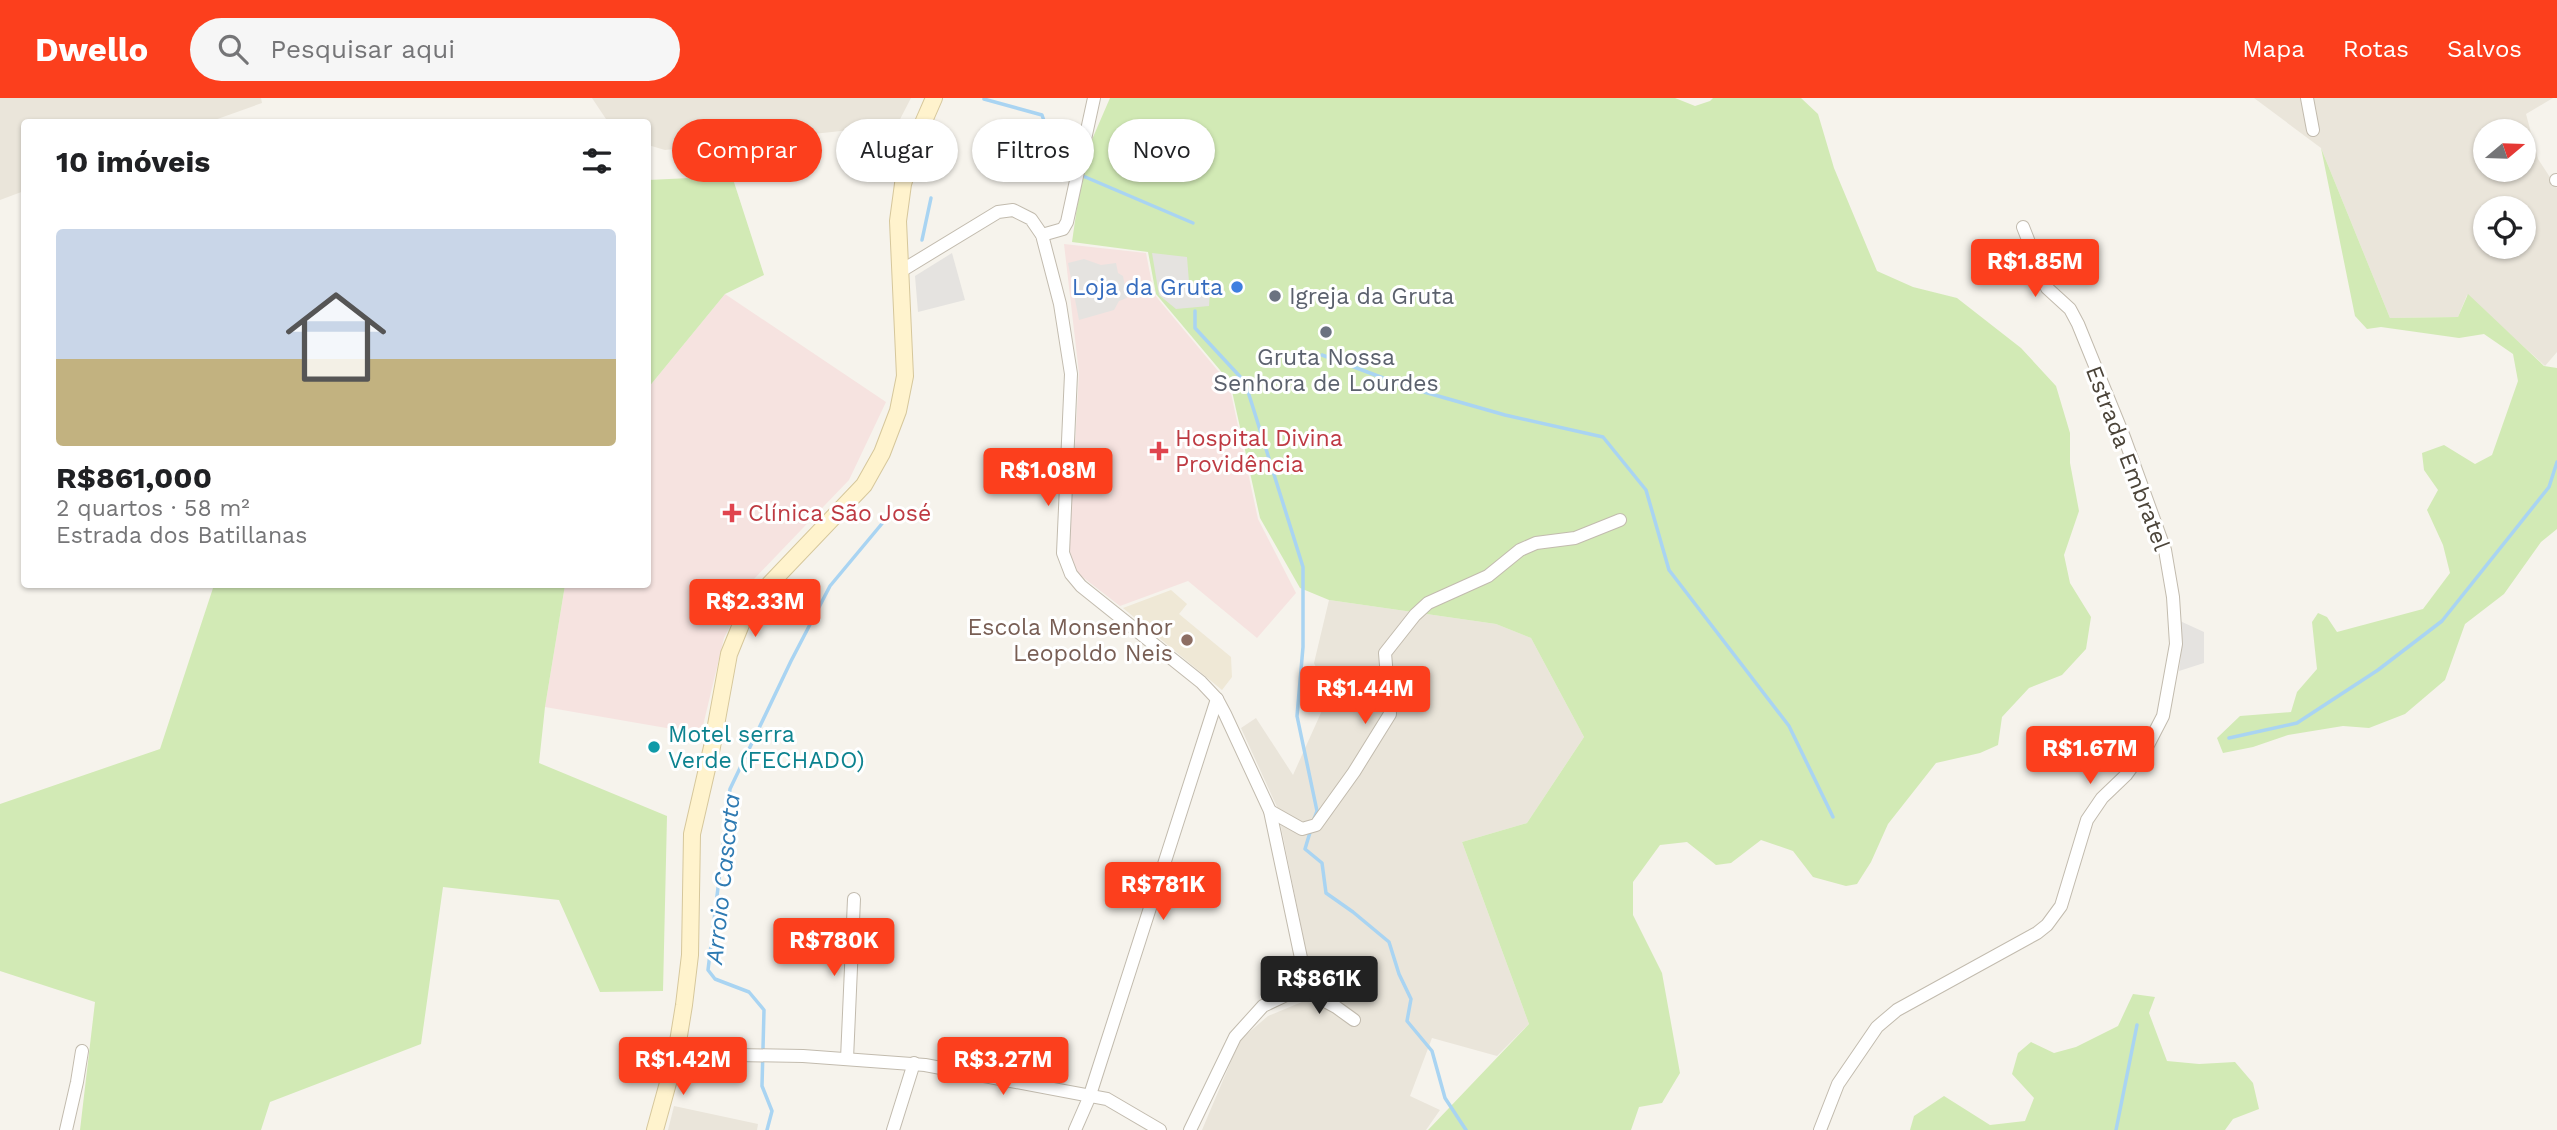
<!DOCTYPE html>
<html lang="pt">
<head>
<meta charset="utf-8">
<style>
	:root { --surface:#fff; --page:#f6f6f6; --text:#202124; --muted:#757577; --line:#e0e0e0; --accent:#fc3f1d }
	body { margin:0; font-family:"Work Sans",sans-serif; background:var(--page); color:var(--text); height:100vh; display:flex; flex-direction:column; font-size:26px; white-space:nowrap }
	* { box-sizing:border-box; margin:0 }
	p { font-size:23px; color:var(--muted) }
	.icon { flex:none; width:38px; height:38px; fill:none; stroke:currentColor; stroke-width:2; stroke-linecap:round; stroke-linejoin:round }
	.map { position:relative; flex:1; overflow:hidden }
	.sheet { position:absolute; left:21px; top:21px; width:630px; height:469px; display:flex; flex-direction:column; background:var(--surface); border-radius:7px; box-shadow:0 2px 5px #0004 }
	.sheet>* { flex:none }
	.top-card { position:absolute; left:672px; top:21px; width:665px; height:63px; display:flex; gap:14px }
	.needle { width:46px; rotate:71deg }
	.buttons { position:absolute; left:2473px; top:21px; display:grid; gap:14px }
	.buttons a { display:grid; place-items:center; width:63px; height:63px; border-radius:50%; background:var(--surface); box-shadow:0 2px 5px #0004; font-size:35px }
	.price { position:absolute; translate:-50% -60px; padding:0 16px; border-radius:7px; background:var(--accent); color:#fff; font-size:23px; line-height:46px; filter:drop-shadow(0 2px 4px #0008) }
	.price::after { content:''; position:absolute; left:50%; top:42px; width:21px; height:16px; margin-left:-10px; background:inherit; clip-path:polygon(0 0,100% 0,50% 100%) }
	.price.selected { background:#222; color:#fff }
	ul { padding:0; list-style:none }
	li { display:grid; align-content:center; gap:14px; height:371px; padding:0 35px }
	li+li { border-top:2px solid var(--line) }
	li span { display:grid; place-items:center; height:217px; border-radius:7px; color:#555 }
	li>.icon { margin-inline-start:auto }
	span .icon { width:126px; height:126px; fill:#fffc; stroke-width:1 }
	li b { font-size:30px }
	h2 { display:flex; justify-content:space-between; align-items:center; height:84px; padding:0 35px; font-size:30px }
	.chip { padding:0 24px; border-radius:32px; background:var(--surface); box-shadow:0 2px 5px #0004; font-size:24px; line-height:63px }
	.chip.selected { background:var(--accent); color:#fff }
	header { display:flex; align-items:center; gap:42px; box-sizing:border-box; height:98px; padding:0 35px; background:var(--accent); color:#fff }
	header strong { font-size:33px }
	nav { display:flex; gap:38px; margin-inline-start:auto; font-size:24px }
	.search { width:490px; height:63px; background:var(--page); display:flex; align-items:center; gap:18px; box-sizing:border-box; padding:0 24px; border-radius:38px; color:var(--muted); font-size:26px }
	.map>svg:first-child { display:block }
	.residential { fill:#eae5da; fill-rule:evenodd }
	.education { fill:#efe8d6 }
	.medical { fill:#f6e3e0 }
	.green { fill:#d2eab5 }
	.parking { fill:#e5e3e0 }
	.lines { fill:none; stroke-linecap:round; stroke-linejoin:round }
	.stream { stroke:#a9d4f2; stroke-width:3.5 }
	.minor-casing { stroke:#c2bbae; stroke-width:14 }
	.secondary-casing { stroke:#d6c79b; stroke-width:18 }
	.minor { stroke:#fff; stroke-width:12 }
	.secondary { stroke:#fff3cd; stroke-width:16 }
	.shop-dot { fill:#3f7fe0; stroke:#fff; stroke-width:2.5 }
	.worship-dot { fill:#6b7280; stroke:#fff; stroke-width:2.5 }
	.health-dot { fill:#e0444e; stroke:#fff; stroke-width:2.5 }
	.education-dot { fill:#8d6e63; stroke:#fff; stroke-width:2.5 }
	.culture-dot { fill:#0f9aa8; stroke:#fff; stroke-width:2.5 }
	.labels { text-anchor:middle; stroke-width:6; stroke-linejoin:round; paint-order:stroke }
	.shop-label { font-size:23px; fill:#366cbe; stroke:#fff; text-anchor:end }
	.worship-label { font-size:23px; fill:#5b616d; stroke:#fff; text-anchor:start }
	.health-label { font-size:23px; fill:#be3a42; stroke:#fff; text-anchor:start }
	.street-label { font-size:23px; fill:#4b4439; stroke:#fff }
	.education-label { font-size:23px; fill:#785e54; stroke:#fff; text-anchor:end }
	.culture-label { font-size:23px; fill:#0d838f; stroke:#fff; text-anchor:start }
	.water-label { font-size:24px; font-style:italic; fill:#2e7ab2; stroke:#fff }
</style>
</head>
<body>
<header>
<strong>Dwello</strong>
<div class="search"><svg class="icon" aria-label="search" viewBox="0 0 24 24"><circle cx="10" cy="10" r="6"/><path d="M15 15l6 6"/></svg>Pesquisar aqui</div>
<nav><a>Mapa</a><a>Rotas</a><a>Salvos</a></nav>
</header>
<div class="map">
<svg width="2557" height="1032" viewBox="0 0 2557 1032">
	<rect width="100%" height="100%" fill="#f6f3ec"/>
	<g class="residential">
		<polygon points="0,0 261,0 262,5 209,24 24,24 24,93 0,102"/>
		<polygon points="592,0 911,0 897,27 665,52 648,47 648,24 608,24"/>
		<path d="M 2254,0 L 2553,0 L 2526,16 L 2538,61 L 2557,90 L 2557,254 L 2545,268 L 2467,197 L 2458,219 L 2390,220 L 2321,50 ZM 2485,33 L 2524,33 L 2524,72 L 2485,72 ZM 2485,110 L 2524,110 L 2524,149 L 2485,149 Z"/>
		<polygon points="1329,502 1496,526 1531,540 1584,639 1527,725 1462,744 1529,926 1497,958 1432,940 1410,998 1440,1012 1426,1032 1202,1032 1240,942 1268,918 1309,901 1313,887 1277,709 1241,630 1256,620 1293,677 1329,597 1314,565"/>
		<polygon points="674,1008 758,1026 757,1032 668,1032"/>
	</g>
	<polygon class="education" points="1171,492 1187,506 1179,516 1231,559 1232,579 1222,592 1123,510"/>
	<g class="medical">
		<polygon points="1064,146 1146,155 1154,196 1229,286 1258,421 1296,495 1257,540 1188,483 1120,508 1076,474 1069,455 1079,275"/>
		<polygon points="725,196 886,304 849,382 754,481 724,540 701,636 545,609 565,487 648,486 648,290"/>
	</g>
	<g class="green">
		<polygon points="1110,0 1675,0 1695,8 1710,3 1713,0 1801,0 1818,16 1834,70 1877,173 1913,189 1957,200 2021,250 2056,288 2070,335 2070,365 2079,413 2064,457 2070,485 2091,519 2086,551 2062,577 2029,590 2002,619 1998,647 1980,655 1936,665 1888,726 1871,764 1857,786 1846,788 1813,779 1793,753 1761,742 1731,765 1716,767 1687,744 1660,747 1633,784 1633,817 1662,875 1680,975 1662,1005 1639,1009 1631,1032 1428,1032 1529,926 1462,744 1527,725 1584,639 1531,540 1496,526 1329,502 1300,490 1260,420 1230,284 1156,196 1148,154 1072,144 1084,60"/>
		<polygon points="2321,50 2390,220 2458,219 2468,196 2544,268 2557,270 2557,431 2541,444 2504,496 2465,526 2445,582 2405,616 2369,630 2343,628 2288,637 2253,649 2223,655 2217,640 2240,618 2291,614 2297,594 2317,571 2312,524 2318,515 2327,519 2337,534 2423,511 2450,475 2443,447 2427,412 2438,392 2424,372 2422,355 2444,347 2475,366 2492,357 2518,283 2513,256 2484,236 2459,240 2381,229 2367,231 2355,218"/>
		<polygon points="732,78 764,177 725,196 648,290 648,82"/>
		<polygon points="214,487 565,487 545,609 539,665 667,718 663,893 600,894 559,802 443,789 421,946 270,1004 261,1032 80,1032 95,904 0,873 0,706 160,651"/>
		<polygon points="2133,896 2155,899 2149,915 2167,963 2199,966 2235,964 2253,985 2259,1011 2233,1021 2225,1032 1910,1032 1914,1018 1944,998 1990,1027 2025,1023 2034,1000 2012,976 2018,955 2031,944 2054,955 2076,949 2118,928"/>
	</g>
	<g class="parking">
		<polygon points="952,155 965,202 918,214 915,178"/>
		<polygon points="1152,155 1187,159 1189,184 1210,192 1209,208 1176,211 1159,197"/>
		<polygon points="1084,161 1101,167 1116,165 1118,175 1123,178 1127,200 1119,203 1114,212 1079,222 1068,165"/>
		<polygon points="2180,523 2204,534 2204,565 2179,573 2182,548"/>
	</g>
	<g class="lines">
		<g class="stream">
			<polyline points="984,1 1042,17 1056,58"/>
			<polyline points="1083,78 1193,125"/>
			<polyline points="922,142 931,100"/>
			<polyline points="1195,213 1195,230 1245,284 1303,469 1303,549 1297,618 1317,713 1314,721"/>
			<polyline points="1322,257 1410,290 1505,317 1603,339 1646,392 1669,472 1789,628 1833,719"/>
			<polyline points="2229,640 2297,625 2378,572 2442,523 2549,389 2557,364"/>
			<polyline points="1311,731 1305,751 1322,765 1326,795 1353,814 1389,844 1399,876 1411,901 1407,923 1432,953 1445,1000 1466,1032"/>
			<polyline points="767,1032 772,1013 762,988 764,912 749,894 715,881 708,872 730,691 791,563 830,488 890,416"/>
			<polyline points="2116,1032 2137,927"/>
		</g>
		<g class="minor-casing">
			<g id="minor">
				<polyline points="2307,0 2313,32"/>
				<polyline points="2556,82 2557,82"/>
				<polyline points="1042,137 1063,131 1067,124 1094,0"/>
				<polyline points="901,173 998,114 1013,112 1031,121 1042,137 1060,206 1071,276 1063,455 1071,476 1081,488 1201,584 1217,601 1225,616 1270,713 1305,879 1301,890 1263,908 1235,939 1190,1032"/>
				<polyline points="1270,713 1302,731 1316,727 1354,674 1390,616 1385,555 1415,517 1428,505 1488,478 1520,452 1536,445 1575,440 1620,422"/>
				<polyline points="1301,890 1336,909 1354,922"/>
				<polyline points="676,956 803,958 925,967 1107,1001 1160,1032"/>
				<polyline points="847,961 854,801"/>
				<polyline points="66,1032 77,984 82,953"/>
				<polyline points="893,1032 914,965"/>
				<polyline points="1075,1032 1089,1000 1217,601"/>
				<polyline points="1820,1032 1838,986 1877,929 1897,912 2037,835 2047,827 2061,808 2087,722 2102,700 2126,677 2148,647 2163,618 2176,546 2173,499 2165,452 2124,339 2078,226 2070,211 2047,190 2023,129"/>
			</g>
		</g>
		<g class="secondary-casing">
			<polyline id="secondary" points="655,1032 676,956 684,907 690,857 692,736 712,649 729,556 744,519 764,492 864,387 882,355 898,313 905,278 898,123 903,86 920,32 934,0"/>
		</g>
		<use href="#minor" class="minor"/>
		<use href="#secondary" class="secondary"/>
	</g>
	<circle class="shop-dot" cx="1237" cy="189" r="7"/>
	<g class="worship-dot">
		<circle cx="1275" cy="198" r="7"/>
		<circle cx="1326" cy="234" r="7"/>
	</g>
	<g class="health-dot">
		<path d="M1155.5 342.5h7v7h7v7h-7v7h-7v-7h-7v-7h7z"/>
		<path d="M728.5 404.5h7v7h7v7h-7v7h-7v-7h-7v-7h7z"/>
	</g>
	<circle class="education-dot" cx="1187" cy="542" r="7"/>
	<circle class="culture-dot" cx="654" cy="649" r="7"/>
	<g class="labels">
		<g class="shop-label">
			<text x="1223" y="197">Loja da Gruta</text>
		</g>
		<g class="worship-label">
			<text x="1289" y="206">Igreja da Gruta</text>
			<text x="1326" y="267" text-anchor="middle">Gruta Nossa<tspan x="1326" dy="26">Senhora de Lourdes</tspan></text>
		</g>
		<g class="health-label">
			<text x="1175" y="348">Hospital Divina<tspan x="1175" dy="26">Providência</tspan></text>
			<text x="748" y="423">Clínica São José</text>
		</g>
		<g class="street-label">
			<text transform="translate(2128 360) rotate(69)" y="8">Estrada Embratel</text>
		</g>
		<g class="education-label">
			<text x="1173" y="537">Escola Monsenhor<tspan x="1173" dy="26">Leopoldo Neis</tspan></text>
		</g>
		<g class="culture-label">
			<text x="668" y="644">Motel serra<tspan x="668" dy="26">Verde (FECHADO)</tspan></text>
		</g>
		<g class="water-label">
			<text transform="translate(723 781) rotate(-84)" y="8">Arroio Cascata</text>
		</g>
	</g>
</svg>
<div class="buttons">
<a><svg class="needle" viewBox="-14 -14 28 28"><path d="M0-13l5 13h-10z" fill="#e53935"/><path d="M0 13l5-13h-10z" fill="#757577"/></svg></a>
<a><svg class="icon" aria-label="locate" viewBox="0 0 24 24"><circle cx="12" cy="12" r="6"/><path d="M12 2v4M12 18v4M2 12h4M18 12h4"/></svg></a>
</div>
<b class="price" style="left:2035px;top:201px">R$1.85M</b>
<b class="price" style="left:1048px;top:410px">R$1.08M</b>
<b class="price" style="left:755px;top:541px">R$2.33M</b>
<b class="price" style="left:1365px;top:628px">R$1.44M</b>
<b class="price" style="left:2090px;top:688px">R$1.67M</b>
<b class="price" style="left:1163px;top:824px">R$781K</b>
<b class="price" style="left:834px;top:880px">R$780K</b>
<b class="price selected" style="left:1319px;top:918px">R$861K</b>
<b class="price" style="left:683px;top:999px">R$1.42M</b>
<b class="price" style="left:1003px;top:999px">R$3.27M</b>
<div class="top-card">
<a class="chip selected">Comprar</a>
<a class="chip">Alugar</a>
<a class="chip">Filtros</a>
<a class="chip">Novo</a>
</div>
<section class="sheet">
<h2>10 imóveis<svg class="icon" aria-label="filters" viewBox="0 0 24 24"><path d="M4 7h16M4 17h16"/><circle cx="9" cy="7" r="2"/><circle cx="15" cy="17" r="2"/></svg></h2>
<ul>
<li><span style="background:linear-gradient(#c9d6e8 60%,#c2b280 0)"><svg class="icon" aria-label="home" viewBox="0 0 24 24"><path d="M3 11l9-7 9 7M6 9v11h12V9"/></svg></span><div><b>R$861,000</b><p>2 quartos · 58 m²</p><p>Estrada dos Batillanas</p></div></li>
</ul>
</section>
</div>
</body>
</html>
